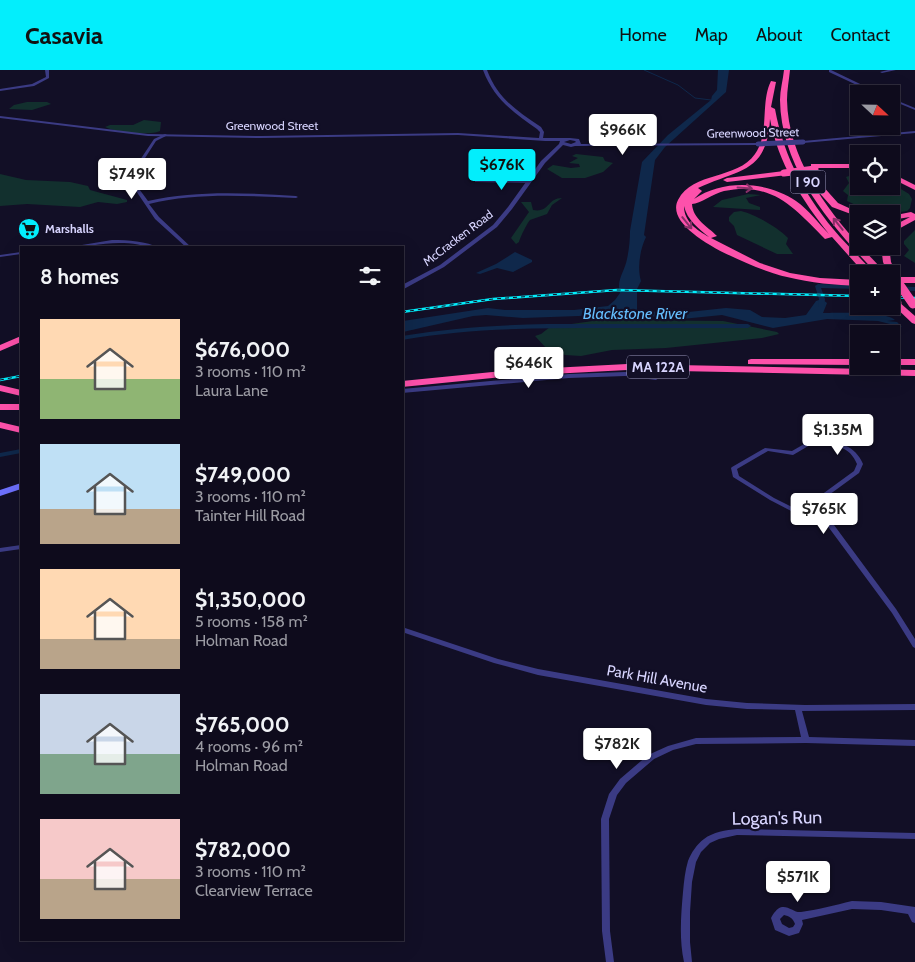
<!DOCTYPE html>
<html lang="en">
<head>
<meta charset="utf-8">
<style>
	:root { --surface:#0e0b1c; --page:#1c1929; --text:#f1f3f6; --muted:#9b9ba3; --line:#2e2b3b; --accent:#03eefc }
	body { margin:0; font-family:Cabin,sans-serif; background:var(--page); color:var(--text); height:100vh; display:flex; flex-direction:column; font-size:19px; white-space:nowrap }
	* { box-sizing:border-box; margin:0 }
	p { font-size:16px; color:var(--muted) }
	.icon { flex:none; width:28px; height:28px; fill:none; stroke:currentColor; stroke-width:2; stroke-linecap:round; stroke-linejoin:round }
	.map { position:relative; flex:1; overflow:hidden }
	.sheet { position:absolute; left:20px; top:176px; width:384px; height:695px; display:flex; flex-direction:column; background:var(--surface); border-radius:0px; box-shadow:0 5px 20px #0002,0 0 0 1px var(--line) }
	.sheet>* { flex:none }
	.needle { width:32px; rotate:112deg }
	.tools { position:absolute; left:850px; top:15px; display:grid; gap:10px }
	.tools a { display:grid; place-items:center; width:50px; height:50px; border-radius:0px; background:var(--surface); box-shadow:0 5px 20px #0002,0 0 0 1px var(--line); font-size:25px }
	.price { position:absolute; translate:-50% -42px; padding:0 11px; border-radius:5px; background:#fff; color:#222; font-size:16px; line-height:32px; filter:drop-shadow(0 1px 2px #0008) }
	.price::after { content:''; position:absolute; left:50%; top:30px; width:15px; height:11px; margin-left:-8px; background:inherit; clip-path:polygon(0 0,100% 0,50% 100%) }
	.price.selected { background:var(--accent); color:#111 }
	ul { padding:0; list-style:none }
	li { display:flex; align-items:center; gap:15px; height:125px; padding:0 20px }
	li span { display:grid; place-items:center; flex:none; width:140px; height:100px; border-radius:0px; color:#555 }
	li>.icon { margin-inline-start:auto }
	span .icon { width:60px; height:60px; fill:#fffc; stroke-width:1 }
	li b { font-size:21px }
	h2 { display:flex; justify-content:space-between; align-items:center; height:60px; padding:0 20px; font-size:21px }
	header { display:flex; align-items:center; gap:30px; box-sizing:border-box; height:70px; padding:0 25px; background:var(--accent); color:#111 }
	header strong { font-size:24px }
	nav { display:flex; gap:28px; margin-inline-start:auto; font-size:18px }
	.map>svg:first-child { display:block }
	.green { fill:#12302e }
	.water { fill:#0f284b }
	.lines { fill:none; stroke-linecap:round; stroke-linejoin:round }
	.stream { stroke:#0f284b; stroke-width:1 }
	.canal { fill:#0f284b; fill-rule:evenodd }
	.minor { fill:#3b3b84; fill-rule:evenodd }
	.tertiary { fill:#3b3b84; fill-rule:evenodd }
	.secondary { fill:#6d70fd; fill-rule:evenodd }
	.motorway { fill:#fd51ab; fill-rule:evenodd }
	.rail-casing { stroke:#03eefc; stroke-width:2.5 }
	.rail { stroke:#120f26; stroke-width:1; stroke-dasharray:4; stroke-linecap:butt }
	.tertiary-bridge { stroke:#3b3b84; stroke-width:5 }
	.motorway-bridge-far1 { stroke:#fd51ab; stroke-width:7 }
	.motorway-bridge { stroke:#fd51ab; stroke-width:9 }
	.oneway { stroke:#883068 }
	.labels { text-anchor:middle; stroke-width:4.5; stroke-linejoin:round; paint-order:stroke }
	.far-street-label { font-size:12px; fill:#d8d5ff; stroke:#120f26 }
	.far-poi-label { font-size:12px; font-weight:bold; fill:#d8d5ff; stroke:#120f26; text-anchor:start }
	.shield { fill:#120f26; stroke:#9d9abe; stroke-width:1 }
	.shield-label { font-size:14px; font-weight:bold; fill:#d8d5ff }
	.street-label { font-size:15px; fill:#d8d5ff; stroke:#120f26 }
	.water-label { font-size:16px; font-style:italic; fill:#64bdfd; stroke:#120f26 }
	.near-street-label { font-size:18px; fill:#d8d5ff; stroke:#120f26 }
</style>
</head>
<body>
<header>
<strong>Casavia</strong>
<nav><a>Home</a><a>Map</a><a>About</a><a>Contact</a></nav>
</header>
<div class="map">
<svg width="915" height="892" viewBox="0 0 915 892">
	<rect width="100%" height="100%" fill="#120f26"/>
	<g class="green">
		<polygon points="27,32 47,32 51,34 32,40 9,39 14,35"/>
		<path d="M 144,50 L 161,52 L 160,61 C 150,66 115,62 105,57 L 110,55 L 133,55 Z"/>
		<polygon points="576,84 603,87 605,91 613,93 603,102 585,108 562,108 547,99 553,95 571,98 580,97 579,94 569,93 578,88 572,86"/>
		<polygon points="0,104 26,110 70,112 88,116 90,120 127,130 127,132 117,134 98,132 80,137 27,134 0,136"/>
		<polygon points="849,106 859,106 859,116 891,116 891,113 909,124 912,129 910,138 907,141 888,144 873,143 847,131 848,125 843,121 849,113 846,107"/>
		<polygon points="748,124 761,125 746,128 749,133 760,137 760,140 713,137 722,130"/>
		<path d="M 562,128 L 552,135 L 547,144 L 530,150 C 527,153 520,168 519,172 L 516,174 L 511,168 L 529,142 L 521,132 L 531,132 L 533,140 C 550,143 547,128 562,128 Z"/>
		<path d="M 741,141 C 755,144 778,158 788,168 L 786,174 L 793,184 L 777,184 L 737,165 L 734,156 L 729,151 L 729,147 L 734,142 Z"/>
		<polygon points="915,160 915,193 904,186 909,180 904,174 904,171"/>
		<polygon points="600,250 723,251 777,262 779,264 762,268 666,278 612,280 581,286 565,285 547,279 535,266 541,264 550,257"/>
	</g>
	<g class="water">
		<path d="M 718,0 L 729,0 L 726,22 L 665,77 L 655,90 L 644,165 L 646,167 C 640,179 637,198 641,211 L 637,219 L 637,239 L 641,241 L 679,243 L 726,238 L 750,240 L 762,247 L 785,248 L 806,245 L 816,231 L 822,229 L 827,233 L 823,243 C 837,243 885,241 895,250 L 887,251 L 897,252 L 902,257 L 878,251 L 827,249 L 773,258 L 722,245 L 682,249 L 647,246 L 606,245 L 523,248 L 486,245 L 473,246 L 403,262 L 403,251 L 488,238 L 505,240 L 574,240 L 608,236 L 615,230 L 620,223 C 616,210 625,201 627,189 C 629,180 630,170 630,161 L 642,92 L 668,65 L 711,30 L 712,26 L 717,20 Z"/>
		<polygon points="515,182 532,190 532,192 513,202 497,198 480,204 476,203 496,194"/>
	</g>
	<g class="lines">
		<polyline class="stream" points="644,0 678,15 695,28 711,30"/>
		<g class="canal">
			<polygon points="818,214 859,215 859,219 821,218 825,229 824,237 821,239 818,237 819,229 815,216"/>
			<polygon points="891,216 915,217 915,221 891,220"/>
			<path d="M 547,254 L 748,254 L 751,256 L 748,258 C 700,258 652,258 603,258 C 536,258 469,258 402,270 L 402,266 C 451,258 499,255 547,254 Z"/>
			<polygon points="21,379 21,383 0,387 0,383"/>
		</g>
		<g class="minor">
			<polygon points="45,0 49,0 49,8 34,16 0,21 0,19 32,14 46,7"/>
			<polygon points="829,0 831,0 881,24 876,24 829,2"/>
			<polygon points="888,0 896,0 882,3 880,2"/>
			<polygon points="891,28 915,38 915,40 891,30"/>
			<path d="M 165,64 L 167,65 L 166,66 L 156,71 L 138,99 L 134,112 L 148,131 C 196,120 247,123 296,126 L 298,127 L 296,128 C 247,126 197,122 149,134 L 159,147 L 192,178 L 187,178 L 155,149 L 130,112 L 134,99 L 154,69 Z"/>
			<polygon points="475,110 528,111 530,112 528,113 476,112 475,112"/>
			<path d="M 112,170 C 129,170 145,171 160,178 C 148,178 137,173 124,173 C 104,172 84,178 64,178 Z"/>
			<polygon points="21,182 21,184 0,187 0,185"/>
			<polygon points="625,302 656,306 659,308 656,310 625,306 569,308 402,323 402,319 569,304"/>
			<path d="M 820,370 C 839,372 855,375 863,394 L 859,403 L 822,430 L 820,436 L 896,539 L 915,569 L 915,578 L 913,577 L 892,543 L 821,447 L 795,443 L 770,430 L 733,407 L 731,398 L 732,397 L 765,378 L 792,381 L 806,373 ZM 820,374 C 837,375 850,377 857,394 L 854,401 L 817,428 L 814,436 L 818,442 L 798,440 L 774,428 L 739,406 L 737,399 L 768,381 L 793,385 L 810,375 Z"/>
			<polygon points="21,475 21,479 0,482 0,478"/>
			<polygon points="402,557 498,589 538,599 706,629 747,633 805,635 915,634 915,640 802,641 809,667 915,670 915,676 806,673 696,674 673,680 654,689 626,713 617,725 609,749 610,861 614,892 606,892 602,861 601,749 609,724 620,709 648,685 668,676 696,668 801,667 795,640 747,639 706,635 538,605 494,593 402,562"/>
			<path d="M 737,759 L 915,763 L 915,769 L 737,765 L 719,769 L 710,773 L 701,782 L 696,792 L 692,812 L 690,842 L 690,872 L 692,892 L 684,892 C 679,869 681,845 683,822 C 684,811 685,801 688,791 C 691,783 697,774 704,769 C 713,762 726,760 737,759 Z"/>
			<path d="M 852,831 L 881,832 L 915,837 L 915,853 L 912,852 L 908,844 L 881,840 L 852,839 L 802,850 L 803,854 L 799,863 L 789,866 L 775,860 L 771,848 C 773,844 777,838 782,837 C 789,836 795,843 801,842 C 817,840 835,835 852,831 ZM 784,845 C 789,846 793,848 795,854 L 793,857 L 789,858 L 782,854 L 780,849 Z"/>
		</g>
		<g class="tertiary">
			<path d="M 483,0 L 487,0 C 498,29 516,40 541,57 L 544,62 L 543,68 L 570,68 L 579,69 L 581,74 L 758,73 L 760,74 L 758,75 L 575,76 L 571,77 L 563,75 L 545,93 L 512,139 L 497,157 L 444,197 L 402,220 L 402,215 L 440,195 L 493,155 L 508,137 L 541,91 L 559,74 L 560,71 L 545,71 L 458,65 L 261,68 L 148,66 L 0,48 L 0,46 L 148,64 L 261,66 L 458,63 L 539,68 L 540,62 L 537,59 C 513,42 494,29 483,0 ZM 570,70 L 575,71 L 576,72 L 571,74 L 564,72 Z"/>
			<polygon points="915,61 915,63 803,73 801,72 803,71"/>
		</g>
		<polygon class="secondary" points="21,413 21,419 0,426 0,420"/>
		<g class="motorway">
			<path d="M 784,0 L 790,0 C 789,10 787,20 787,30 C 788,87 825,137 860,176 C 868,185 878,194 886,204 L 877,204 C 832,156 781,100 780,30 C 780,20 783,10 784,0 Z"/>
			<path d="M 771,11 L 776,12 L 771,37 L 775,39 C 784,89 807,129 840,167 C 851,179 864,191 874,204 L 865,204 L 832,167 L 825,169 C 795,139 773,111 724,121 C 714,123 700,134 692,134 C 693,149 707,156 717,166 L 711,168 L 760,193 L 790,203 L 820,208 L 859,210 L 859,216 C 835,215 811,213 787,207 C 763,202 661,163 678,130 C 693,101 737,110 755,84 C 770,63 760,33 771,11 ZM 770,49 C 778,93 802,130 829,164 C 818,153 809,140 796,131 C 767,111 723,109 694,129 L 702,121 L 698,118 C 738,99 767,104 770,49 ZM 684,136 C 687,150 699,159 709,167 C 697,160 684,152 684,136 Z"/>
			<rect x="811" y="94" width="48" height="4"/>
			<polygon points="784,101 788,103 787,105 727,112 723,110 727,108"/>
			<polygon points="891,103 915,115 915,120 891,108"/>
			<polygon points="815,114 821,114 838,133 862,144 859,144 859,147 832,137 815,118"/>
			<polygon points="911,142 915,144 915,150 891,163 891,157 910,147 891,150 891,146"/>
			<polygon points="881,176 889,176 891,192 897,205 894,207 915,207 915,213 891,213 891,204 888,204 883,192"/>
			<polygon points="891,225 915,246 915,254 912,253 891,233"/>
			<polygon points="21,266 21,272 0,281 0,275"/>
			<polygon points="751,289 859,289 859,295 748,294 748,290"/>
			<rect x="891" y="289" width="24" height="6"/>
			<polygon points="627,294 915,300 915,306 627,300 513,306 402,317 402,311 513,300"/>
			<polygon points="0,315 21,320 21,326 0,321"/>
			<rect x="0" y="334" width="21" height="6"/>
			<polygon points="0,352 21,357 21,363 0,358"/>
		</g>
		<g class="rail-casing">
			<g id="rail">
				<polyline points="891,227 915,228"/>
				<polyline points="402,242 493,229 617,220 859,226"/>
				<polyline points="0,310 21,306"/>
			</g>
		</g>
		<use href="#rail" class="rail"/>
		<polyline class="tertiary-bridge" points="758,74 803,72"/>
		<polyline class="motorway-bridge-far1" points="784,103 815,99"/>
		<g class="motorway-bridge">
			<polyline points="893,205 913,234"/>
			<polyline points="891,227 897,233"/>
		</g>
	</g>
	<defs><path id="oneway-shaft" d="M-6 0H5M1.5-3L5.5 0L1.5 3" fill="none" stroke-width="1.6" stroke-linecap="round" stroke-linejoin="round" transform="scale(1.25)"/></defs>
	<g class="oneway">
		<use href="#oneway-shaft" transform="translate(745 118) rotate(4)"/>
		<use href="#oneway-shaft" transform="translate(687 153) rotate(51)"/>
		<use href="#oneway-shaft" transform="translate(838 154) rotate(-129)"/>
	</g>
	<defs>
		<g id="supermarket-disc" transform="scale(1.125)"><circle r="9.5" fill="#03eefc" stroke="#120f26"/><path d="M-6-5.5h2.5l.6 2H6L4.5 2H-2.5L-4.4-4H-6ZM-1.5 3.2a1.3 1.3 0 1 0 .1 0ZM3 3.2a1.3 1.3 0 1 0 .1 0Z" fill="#111"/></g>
	</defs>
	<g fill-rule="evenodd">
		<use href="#supermarket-disc" x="29" y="159"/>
	</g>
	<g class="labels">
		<g class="far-street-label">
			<text x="272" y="60">Greenwood Street</text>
			<text transform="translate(753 63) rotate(-1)" y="4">Greenwood Street</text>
			<text transform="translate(458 168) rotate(-37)" y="4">McCracken Road</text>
		</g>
		<g class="far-poi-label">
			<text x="45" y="163">Marshalls</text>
		</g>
		<g class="shield">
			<rect x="790.5" y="100.5" width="35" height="23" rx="4"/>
			<rect x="627" y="285.5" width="62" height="23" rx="4"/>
		</g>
		<g class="shield-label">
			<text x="808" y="117">I 90</text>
			<text x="658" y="302">MA 122A</text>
		</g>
		<g class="street-label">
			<text transform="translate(657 609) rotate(10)" y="5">Park Hill Avenue</text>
		</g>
		<g class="water-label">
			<text x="635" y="249">Blackstone River</text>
		</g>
		<g class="near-street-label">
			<text transform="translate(777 748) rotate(-1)" y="6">Logan's Run</text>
		</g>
	</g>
</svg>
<div class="tools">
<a><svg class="needle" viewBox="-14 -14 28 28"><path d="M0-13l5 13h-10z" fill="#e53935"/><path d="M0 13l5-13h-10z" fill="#9b9ba3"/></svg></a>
<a><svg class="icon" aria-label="locate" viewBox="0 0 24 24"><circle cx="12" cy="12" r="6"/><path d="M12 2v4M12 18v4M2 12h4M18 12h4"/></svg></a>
<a><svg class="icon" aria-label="layers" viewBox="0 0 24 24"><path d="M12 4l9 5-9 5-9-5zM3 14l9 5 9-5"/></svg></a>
<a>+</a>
<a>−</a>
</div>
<b class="price" style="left:623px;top:86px">$966K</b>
<b class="price selected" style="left:502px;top:121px">$676K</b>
<b class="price" style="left:132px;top:130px">$749K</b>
<b class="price" style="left:529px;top:319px">$646K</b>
<b class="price" style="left:838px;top:386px">$1.35M</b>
<b class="price" style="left:824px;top:465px">$765K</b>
<b class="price" style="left:617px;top:700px">$782K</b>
<b class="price" style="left:798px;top:833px">$571K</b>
<section class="sheet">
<h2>8 homes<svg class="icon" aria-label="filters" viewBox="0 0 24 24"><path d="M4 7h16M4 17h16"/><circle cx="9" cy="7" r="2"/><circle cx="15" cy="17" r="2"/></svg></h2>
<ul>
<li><span style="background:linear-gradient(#ffd9b3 60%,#8fb573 0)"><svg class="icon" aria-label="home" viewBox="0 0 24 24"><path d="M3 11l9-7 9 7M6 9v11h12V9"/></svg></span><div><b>$676,000</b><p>3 rooms · 110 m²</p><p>Laura Lane</p></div></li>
<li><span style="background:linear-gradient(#bfe0f5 65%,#b9a48a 0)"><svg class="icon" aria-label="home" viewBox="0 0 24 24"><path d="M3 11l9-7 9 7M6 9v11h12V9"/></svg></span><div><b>$749,000</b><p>3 rooms · 110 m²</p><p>Tainter Hill Road</p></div></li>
<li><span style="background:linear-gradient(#ffd9b3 70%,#b9a48a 0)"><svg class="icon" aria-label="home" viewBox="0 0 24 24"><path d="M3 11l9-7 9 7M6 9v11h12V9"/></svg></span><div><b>$1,350,000</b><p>5 rooms · 158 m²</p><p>Holman Road</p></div></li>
<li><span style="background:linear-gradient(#c9d6e8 60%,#7fa58c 0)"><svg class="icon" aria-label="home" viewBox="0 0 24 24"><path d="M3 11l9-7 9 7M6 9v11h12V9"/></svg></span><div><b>$765,000</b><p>4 rooms · 96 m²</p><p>Holman Road</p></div></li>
<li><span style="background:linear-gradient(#f6c9c9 60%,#b9a48a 0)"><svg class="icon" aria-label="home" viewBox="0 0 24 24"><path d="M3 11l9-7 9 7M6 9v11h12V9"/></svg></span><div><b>$782,000</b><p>3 rooms · 110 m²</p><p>Clearview Terrace</p></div></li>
</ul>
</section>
</div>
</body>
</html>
